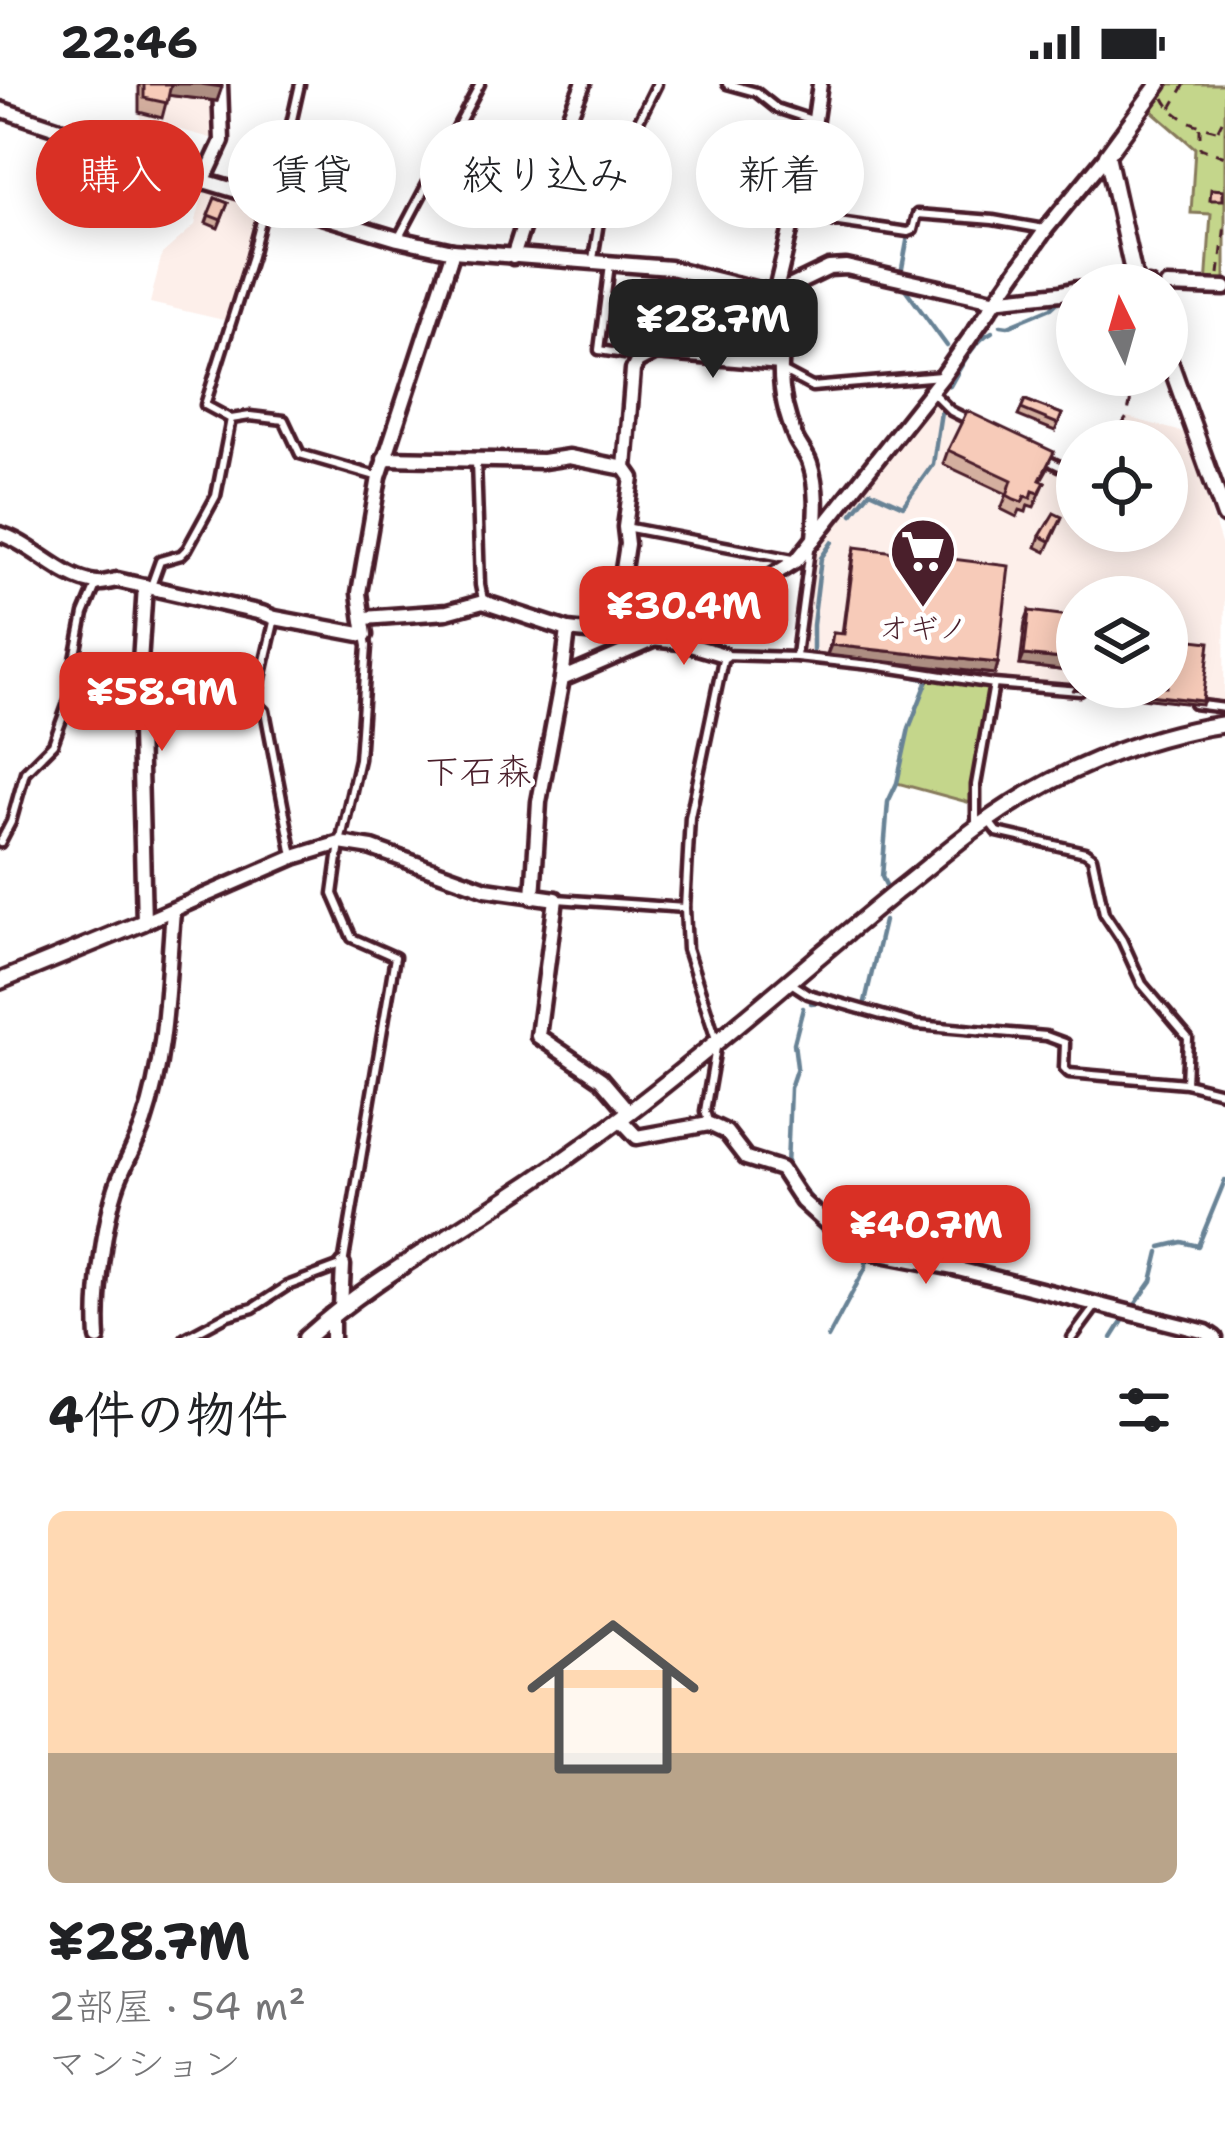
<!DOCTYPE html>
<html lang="ja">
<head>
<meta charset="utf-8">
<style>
	:root { --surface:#fff; --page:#f2f2f2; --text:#202124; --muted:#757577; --accent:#d93025 }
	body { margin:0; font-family:"Shantell Sans","Klee One",sans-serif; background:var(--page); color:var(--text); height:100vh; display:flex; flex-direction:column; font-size:45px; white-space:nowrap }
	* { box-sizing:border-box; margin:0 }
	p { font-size:39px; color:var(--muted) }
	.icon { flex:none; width:66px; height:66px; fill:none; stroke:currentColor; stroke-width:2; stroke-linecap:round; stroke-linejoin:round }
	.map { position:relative; height:1254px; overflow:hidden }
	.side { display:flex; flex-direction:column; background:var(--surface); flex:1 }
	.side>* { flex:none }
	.guide { position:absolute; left:36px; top:36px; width:1155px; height:108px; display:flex; gap:24px }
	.needle { width:78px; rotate:355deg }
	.fabs { position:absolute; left:1056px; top:180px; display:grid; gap:24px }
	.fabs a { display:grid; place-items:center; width:132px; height:132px; border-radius:50%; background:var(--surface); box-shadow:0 6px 30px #0003; font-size:60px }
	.price { position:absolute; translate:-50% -102px; padding:0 27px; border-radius:24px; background:var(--accent); color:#fff; font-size:39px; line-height:78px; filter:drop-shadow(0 3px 6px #0008) }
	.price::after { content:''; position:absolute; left:50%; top:72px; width:36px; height:27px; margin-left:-18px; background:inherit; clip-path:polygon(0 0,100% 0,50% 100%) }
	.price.active { background:#222; color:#fff }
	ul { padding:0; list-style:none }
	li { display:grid; align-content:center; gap:24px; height:636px; padding:0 48px }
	li span { display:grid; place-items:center; height:372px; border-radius:18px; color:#555 }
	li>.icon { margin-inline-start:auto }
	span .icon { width:216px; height:216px; fill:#fffc; stroke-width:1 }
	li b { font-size:51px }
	h2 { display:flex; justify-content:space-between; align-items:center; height:144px; padding:0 48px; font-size:51px }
	.pill { padding:0 42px; border-radius:54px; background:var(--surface); box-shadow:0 6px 30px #0003; font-size:42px; line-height:108px }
	.pill.active { background:var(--accent); color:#fff }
	.status { display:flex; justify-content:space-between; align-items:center; height:84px; padding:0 60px; background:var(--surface); direction:ltr }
	.status svg { height:33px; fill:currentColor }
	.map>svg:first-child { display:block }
	.built { fill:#fdefea; fill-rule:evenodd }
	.green { fill:#c4d68b; stroke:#877a5b; stroke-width:3 }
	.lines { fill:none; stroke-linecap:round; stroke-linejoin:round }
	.stream { stroke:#688396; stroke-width:4.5 }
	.service-casing { stroke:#4a1f2b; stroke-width:15 }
	.minor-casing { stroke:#4a1f2b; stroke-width:21 }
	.tertiary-casing { stroke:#4a1f2b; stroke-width:22 }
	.path { stroke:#4a1f2b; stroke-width:3; stroke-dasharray:9 9; stroke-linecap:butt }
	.service { stroke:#fff; stroke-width:6 }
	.minor { stroke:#fff; stroke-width:12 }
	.tertiary { stroke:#fff; stroke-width:14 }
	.wall { fill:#d4af9f; stroke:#4a1f2b; stroke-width:3 }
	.shaded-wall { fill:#ad8e82; stroke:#4a1f2b; stroke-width:3 }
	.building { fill:#f7cbb9; stroke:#4a1f2b; stroke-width:3 }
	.labels { text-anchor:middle; stroke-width:9; stroke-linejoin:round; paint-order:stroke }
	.poi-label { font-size:30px; fill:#4a1f2b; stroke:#fff }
	.quarter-label { font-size:36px; fill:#4a1f2b; stroke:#fff }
</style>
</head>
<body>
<div class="status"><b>22:46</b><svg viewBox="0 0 49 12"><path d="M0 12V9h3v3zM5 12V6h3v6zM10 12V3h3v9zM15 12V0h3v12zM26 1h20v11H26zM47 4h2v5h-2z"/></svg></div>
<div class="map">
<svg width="1225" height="1254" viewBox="0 0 1225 1254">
	<rect width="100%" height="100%" fill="#fff"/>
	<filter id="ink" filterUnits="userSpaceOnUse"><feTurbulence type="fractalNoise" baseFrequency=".00833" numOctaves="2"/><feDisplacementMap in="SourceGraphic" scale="24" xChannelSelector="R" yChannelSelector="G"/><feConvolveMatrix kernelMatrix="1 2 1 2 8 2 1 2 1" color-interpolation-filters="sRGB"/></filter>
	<g filter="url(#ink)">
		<g class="built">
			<polygon points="136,0 220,0 222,57 140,35"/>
			<polygon points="204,104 261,119 228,237 150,219 162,170 195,141"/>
			<path d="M 931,306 L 951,327 L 1077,390 L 1077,447 L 1167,447 L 1167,357 L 1112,357 L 1127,333 L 1186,349 L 1225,472 L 1224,624 L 796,573 L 810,462 ZM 1077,513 L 1167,513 L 1167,603 L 1077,603 Z"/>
		</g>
		<g class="green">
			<polygon points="1159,0 1225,0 1225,204 1206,203 1211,130 1191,129 1195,64 1144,20"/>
			<polygon points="930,590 994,600 976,701 978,721 897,699 909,644"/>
		</g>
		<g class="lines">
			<g class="stream">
				<polyline points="901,190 908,152"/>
				<polyline points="903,202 947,262"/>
				<polyline points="1001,241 1008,242 1051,224 1062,214"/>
				<path d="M 950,302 C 960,284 974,256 992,248"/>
				<polyline points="852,430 870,407 903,422 933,380 941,328"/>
				<polyline points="813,573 813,541 821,474 832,458"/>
				<polyline points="888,805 882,793 888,718 897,699 909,644 928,596 903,590"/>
				<polyline points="811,919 820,918"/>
				<polyline points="830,921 860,930"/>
				<polyline points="864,922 884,837"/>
				<polyline points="787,1083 790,1004 797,983 794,959 803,924"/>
				<polyline points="792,1089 814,1118 857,1156"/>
				<polyline points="1161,1163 1182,1158 1198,1162 1225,1096"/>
				<polyline points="1135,1221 1152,1197 1159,1168"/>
				<polyline points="828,1254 866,1183 866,1176 861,1171"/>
				<polyline points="1112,1254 1124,1235"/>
			</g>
			<g class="service-casing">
				<g id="service">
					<polyline points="727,0 756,8 776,24 815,37"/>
					<polyline points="797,132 908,148 913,146 917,130 993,136 1044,145"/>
					<polyline points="398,155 480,0"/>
					<polyline points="593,175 604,107 657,0"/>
					<polyline points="610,180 599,266 631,271 635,276"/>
					<polyline points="784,288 812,303 941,292"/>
					<polyline points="931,307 951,327 967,335"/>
					<polyline points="231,335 250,332 284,336 300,370 376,392"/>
					<polyline points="1043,374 1072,388"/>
					<polyline points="476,376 480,501 483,516"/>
					<polyline points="625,443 793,475"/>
					<polyline points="151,502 160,477 181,471 187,465 216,412 231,335 205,321 252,172 278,72 291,40 300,0"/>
					<polyline points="275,534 255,620 265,627 293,772"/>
					<polyline points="796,571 810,465"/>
					<polyline points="994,600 1080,607"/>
					<polyline points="1194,620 1225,624"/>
					<polyline points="990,739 997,748 1085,768 1092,773 1104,829 1122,856 1142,900 1188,954 1186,999"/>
					<polyline points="0,759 11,738 25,688 53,660 73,605 73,586 84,530 97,499"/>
					<polyline points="557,815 685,824"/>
					<polyline points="791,899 808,910 917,941 1046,952 1065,959 1064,984 1069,989 1186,999 1225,1009"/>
					<polyline points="708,1037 705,1027 717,958 687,865 685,824 690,733 724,571 796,573 880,582 994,600 976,701 976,743"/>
					<polyline points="185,1254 228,1231 253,1224 287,1202 343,1181 395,873 352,854 333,810 340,759 359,675 367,562 365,551"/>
					<polyline points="1072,1254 1095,1223"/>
				</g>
			</g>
			<g class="minor-casing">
				<g id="minor">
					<path d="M 0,25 L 143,73 L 187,92 L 398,155 L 453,167 L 670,184 L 775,210 C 797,238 781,251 781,281 C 780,306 786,332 796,355 C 800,363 807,371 810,380 C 818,404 816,429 814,455"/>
					<polyline points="203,98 222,57 220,0"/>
					<polyline points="513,173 524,139 583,0"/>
					<polyline points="1092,201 1149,201"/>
					<polyline points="1167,202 1225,204"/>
					<polyline points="775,210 829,184 846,183 993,216 1061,209 1077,205"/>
					<polyline points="775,210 812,56 820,0"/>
					<polyline points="384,374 543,377 569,373 625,384"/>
					<path d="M 0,450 C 33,460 63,496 97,499 C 104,500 110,497 117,496 L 262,529 L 275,534 L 365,551 L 359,509 L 379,393 L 453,167"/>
					<polyline points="145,502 138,609 144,838 294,773 340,759 372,764 486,805 556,815 538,952 601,995 629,1028"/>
					<polyline points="364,534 447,528 483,518 568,546 680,558 724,571"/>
					<polyline points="613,550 627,460 625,443 632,394 625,384 633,286 637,278 656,268 780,279"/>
					<polyline points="562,595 568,546"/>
					<polyline points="533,813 539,718 562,595 706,533 797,476 943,292 1046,145 1107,71"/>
					<polyline points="620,1035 637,1053 709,1040 726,1048 746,1074 781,1085 802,1117 848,1159 866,1167 954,1184 1206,1248 1215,1254"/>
					<polyline points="341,1224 343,1181"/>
					<polyline points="332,1231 332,1254"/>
					<path d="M 98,1254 C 95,1212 104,1137 118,1098 C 126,1077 137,1059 144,1038 C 167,970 167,897 173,827"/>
				</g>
			</g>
			<g class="tertiary-casing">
				<g id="tertiary">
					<polyline points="1136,201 1107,71 1159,0"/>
					<polyline points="1167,270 1225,432"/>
					<polyline points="0,897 144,838"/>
					<path d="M 306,1254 C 358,1207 419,1171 478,1133 C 529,1101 579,1066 628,1029 C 720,959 806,881 896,808 C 925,786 952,761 982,740 C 1053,689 1138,653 1225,640"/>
				</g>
			</g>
			<g class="path">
				<path d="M 1164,14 C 1175,37 1202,43 1225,48"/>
				<polyline points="1171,24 1185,0"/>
				<polyline points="1200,44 1200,64 1225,73"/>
				<polyline points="1218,45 1225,31"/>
				<polyline points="1219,190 1225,140"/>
				<polyline points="1112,357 1127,333 1136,291"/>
			</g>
			<use href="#service" class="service"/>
			<use href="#minor" class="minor"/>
			<use href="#tertiary" class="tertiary"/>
		</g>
		<g class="wall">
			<polygon points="139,0 222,0 217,17 168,11 162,34 139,28"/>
			<polygon points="215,114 228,119 218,144 206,139"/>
			<polygon points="1025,316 1062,330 1055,347 1018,332"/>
			<polygon points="948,366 1049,382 1041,396 1045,398 1034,423 1028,421 1026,428 1020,426 1017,433 1001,425 1007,410 943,380"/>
			<polygon points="1074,394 1077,394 1077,430 1068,429 1070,405"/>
			<polygon points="1062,433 1046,468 1036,463 1040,452"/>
			<polygon points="855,463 998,579 995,590 827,571 833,549 842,550 852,474"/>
			<polygon points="1029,527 1068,587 1020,581 1025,538"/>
		</g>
		<g class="shaded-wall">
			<polygon points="170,0 200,0 222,3 217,17 166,11"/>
			<polygon points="1072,418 1077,419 1077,430 1068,429"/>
			<polygon points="831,561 998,579 995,590 827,571"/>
			<polygon points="1024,571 1072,576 1068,587 1020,581"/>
			<polygon points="1076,603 1203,617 1202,621 1074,606"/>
		</g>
		<g class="building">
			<polygon points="144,0 171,0 167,19 144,14"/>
			<polygon points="1211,105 1223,106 1223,116 1210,116"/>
			<polygon points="215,114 228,119 221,136 208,131"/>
			<polygon points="1025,316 1062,330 1058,340 1021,325"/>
			<polygon points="967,327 1054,368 1040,396 1045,398 1039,409 1033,407 1031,414 1025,412 1022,418 1014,415 1007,411 1012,396 948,366"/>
			<polygon points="1074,394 1077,394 1077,419 1072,418"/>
			<polygon points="1054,429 1062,433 1050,457 1040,452"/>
			<polygon points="855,463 1009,482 998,579 831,561 833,549 844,550"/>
			<polygon points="1029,527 1077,533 1072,576 1024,571"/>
			<polygon points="1167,553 1210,558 1203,617 1078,603 1167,603"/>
		</g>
	</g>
	<defs>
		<g id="supermarket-pin" transform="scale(3.45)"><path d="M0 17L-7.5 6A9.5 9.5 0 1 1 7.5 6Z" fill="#4a1f2b" stroke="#fff"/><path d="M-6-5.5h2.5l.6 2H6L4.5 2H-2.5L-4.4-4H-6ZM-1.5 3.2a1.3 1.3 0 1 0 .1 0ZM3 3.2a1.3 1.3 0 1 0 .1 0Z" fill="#fff"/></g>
	</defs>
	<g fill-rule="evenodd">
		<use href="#supermarket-pin" x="923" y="467"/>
	</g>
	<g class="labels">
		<g class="poi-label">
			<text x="923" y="554">オギノ</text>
		</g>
		<g class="quarter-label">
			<text x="478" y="700">下石森</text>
		</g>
	</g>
</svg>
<div class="fabs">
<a><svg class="needle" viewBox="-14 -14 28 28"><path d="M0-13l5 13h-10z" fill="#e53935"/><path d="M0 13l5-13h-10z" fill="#757577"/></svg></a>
<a><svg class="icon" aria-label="locate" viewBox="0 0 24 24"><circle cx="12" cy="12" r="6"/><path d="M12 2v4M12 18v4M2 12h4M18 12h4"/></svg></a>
<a><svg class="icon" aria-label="layers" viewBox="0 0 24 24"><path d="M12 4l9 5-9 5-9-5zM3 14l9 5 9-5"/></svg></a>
</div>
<b class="price active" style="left:713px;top:297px">¥28.7M</b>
<b class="price" style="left:684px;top:584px">¥30.4M</b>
<b class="price" style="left:162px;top:670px">¥58.9M</b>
<b class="price" style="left:926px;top:1203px">¥40.7M</b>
<div class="guide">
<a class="pill active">購入</a>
<a class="pill">賃貸</a>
<a class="pill">絞り込み</a>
<a class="pill">新着</a>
</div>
</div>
<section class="side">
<h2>4件の物件<svg class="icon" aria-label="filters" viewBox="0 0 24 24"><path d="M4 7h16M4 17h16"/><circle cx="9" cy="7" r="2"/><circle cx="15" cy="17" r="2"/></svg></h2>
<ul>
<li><span style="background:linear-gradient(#ffd9b3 65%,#b9a48a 0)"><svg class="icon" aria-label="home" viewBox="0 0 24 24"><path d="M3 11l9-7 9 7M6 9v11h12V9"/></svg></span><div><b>¥28.7M</b><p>2部屋 · 54 m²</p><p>マンション</p></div></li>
</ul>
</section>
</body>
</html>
